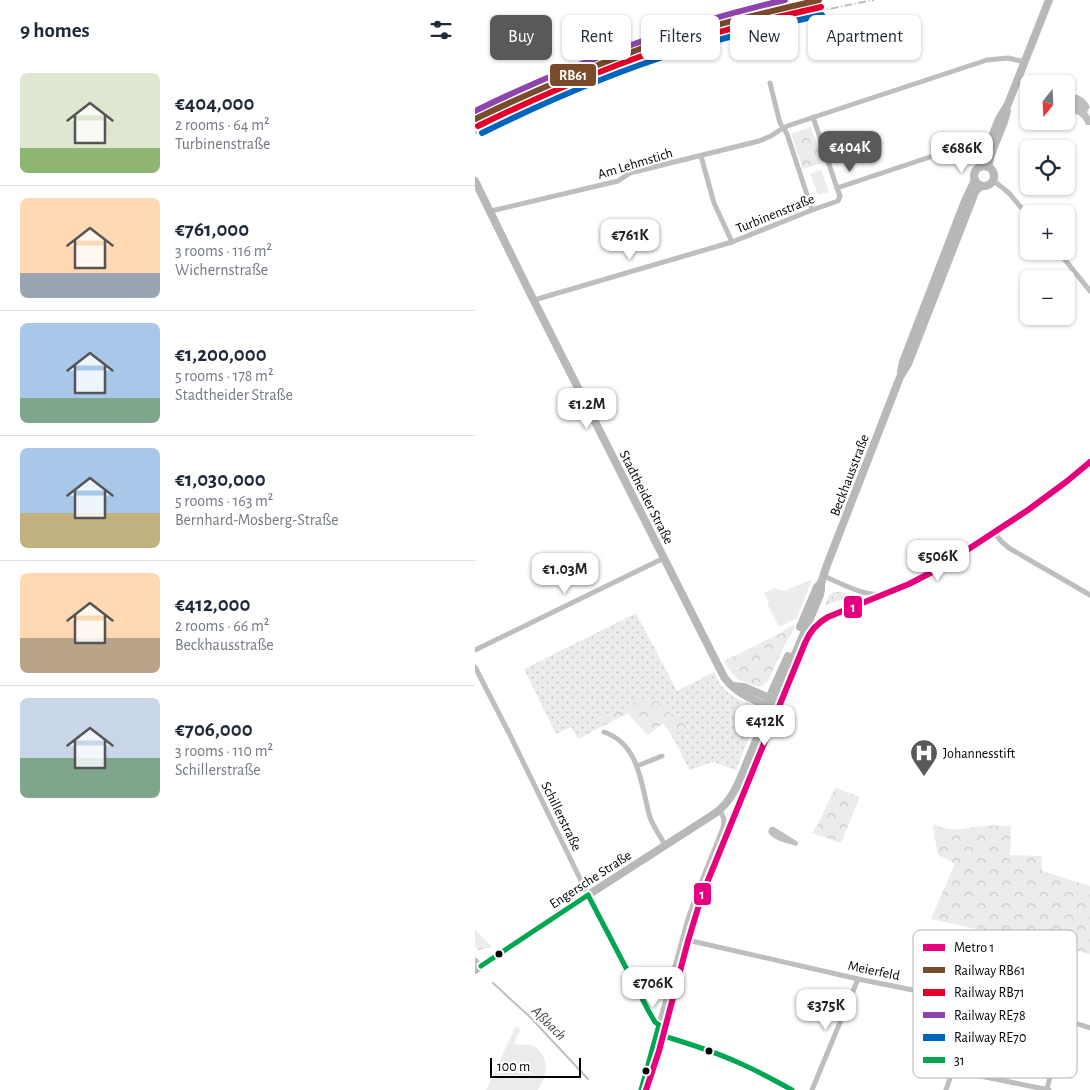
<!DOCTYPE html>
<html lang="en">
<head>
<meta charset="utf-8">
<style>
	:root { --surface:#fff; --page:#f6f6f7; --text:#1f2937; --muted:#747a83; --line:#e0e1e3; --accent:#595959 }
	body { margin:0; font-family:"Alegreya Sans",sans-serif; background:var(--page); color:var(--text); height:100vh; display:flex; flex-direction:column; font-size:19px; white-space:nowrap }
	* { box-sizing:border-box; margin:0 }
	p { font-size:16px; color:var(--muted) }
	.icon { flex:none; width:28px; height:28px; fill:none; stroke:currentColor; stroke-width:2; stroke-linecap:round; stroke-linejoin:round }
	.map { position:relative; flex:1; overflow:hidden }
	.side { display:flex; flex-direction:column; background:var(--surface); width:475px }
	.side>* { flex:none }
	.guide { position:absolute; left:15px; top:15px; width:475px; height:45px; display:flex; gap:10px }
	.needle { width:32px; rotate:198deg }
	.buttons { position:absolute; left:545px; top:75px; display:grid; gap:10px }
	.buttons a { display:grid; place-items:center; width:55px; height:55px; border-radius:8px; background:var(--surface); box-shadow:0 1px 4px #0004; font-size:25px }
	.scale { position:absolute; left:15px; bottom:12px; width:91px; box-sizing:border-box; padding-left:5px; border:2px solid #000; border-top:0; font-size:14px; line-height:18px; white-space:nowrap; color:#000; -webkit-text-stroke:4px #fff; paint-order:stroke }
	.price { position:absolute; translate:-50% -42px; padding:0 11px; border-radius:10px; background:#fff; color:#222; font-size:16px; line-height:32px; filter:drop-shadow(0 1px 2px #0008) }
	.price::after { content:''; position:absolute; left:50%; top:30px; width:15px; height:11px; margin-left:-8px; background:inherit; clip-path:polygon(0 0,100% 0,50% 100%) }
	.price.current { background:var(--accent); color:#fff }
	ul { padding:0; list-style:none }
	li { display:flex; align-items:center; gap:15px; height:125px; padding:0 20px }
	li+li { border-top:1px solid var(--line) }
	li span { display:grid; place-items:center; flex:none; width:140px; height:100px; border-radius:8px; color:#555 }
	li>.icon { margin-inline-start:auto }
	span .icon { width:60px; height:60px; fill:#fffc; stroke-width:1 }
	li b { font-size:21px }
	h2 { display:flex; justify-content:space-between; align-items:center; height:60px; padding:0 20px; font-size:21px }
	.chip { padding:0 18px; border-radius:8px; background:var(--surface); box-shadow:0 1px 4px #0004; font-size:18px; line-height:45px }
	.chip.current { background:var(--accent); color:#fff }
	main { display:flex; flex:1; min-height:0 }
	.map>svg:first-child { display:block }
	.grass { fill:url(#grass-dots) }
	.forest { fill:url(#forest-crowns) }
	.garden { fill:#ececec }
	.water { fill:#bfbfbf }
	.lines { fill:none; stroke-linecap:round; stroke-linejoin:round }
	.stream { stroke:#bfbfbf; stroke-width:2 }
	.street { stroke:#bebebe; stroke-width:5 }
	.secondary { stroke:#b8b8b8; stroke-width:8 }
	.rail { stroke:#bebebe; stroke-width:2; stroke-dasharray:8 2.5 1 2.5; stroke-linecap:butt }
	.bus-1-casing { stroke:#fff; stroke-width:9 }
	.bus-1 { stroke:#00a651; stroke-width:5 }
	.rail-1-casing { stroke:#fff; stroke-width:10 }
	.rail-2-casing { stroke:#fff; stroke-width:10 }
	.rail-3-casing { stroke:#fff; stroke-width:10 }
	.rail-4-casing { stroke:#fff; stroke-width:10 }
	.rail-1 { stroke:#7a4b2a; stroke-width:6 }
	.rail-2 { stroke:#e4002b; stroke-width:6 }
	.rail-3 { stroke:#8e44ad; stroke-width:6 }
	.rail-4 { stroke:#0065bd; stroke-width:6 }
	.metro-1-casing { stroke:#fff; stroke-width:10 }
	.metro-1 { stroke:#e5007d; stroke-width:6 }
	.bus-dot { fill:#000; stroke:#fff; stroke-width:2 }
	.labels { text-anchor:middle; stroke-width:4.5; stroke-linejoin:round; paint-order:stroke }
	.street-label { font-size:14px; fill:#000; stroke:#fff }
	.poi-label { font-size:14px; fill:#000; stroke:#fff; text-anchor:start }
	.water-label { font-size:15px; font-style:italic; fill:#444; stroke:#fff }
	.key { fill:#fff; stroke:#b2b2b2; stroke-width:1 }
	.key-label { font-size:14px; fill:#000 }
	.line-badge { stroke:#fff; stroke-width:2 }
	.badge-label { font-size:14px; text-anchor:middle; font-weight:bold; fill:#fff }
</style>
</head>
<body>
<main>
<section class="side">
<h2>9 homes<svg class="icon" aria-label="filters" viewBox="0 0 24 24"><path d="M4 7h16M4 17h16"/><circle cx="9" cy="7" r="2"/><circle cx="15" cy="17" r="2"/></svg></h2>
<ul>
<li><span style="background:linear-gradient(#dfe7d0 75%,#8fb573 0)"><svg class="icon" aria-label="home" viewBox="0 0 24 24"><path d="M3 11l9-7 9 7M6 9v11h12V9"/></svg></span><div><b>€404,000</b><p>2 rooms · 64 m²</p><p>Turbinenstraße</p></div></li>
<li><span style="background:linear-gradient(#ffd9b3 75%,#9aa5b1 0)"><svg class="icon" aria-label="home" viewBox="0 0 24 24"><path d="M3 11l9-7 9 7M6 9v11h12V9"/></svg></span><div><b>€761,000</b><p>3 rooms · 116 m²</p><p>Wichernstraße</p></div></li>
<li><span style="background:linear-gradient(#a9c7e8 75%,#7fa58c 0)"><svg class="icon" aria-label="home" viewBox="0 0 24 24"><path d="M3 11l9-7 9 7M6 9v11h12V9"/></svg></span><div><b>€1,200,000</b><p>5 rooms · 178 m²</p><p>Stadtheider Straße</p></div></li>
<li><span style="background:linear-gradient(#a9c7e8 65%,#c2b280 0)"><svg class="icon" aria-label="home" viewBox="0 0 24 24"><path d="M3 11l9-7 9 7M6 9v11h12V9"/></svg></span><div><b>€1,030,000</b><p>5 rooms · 163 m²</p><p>Bernhard-Mosberg-Straße</p></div></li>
<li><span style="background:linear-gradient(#ffd9b3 65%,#b9a48a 0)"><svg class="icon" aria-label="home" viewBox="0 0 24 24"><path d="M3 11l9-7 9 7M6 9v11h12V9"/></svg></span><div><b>€412,000</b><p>2 rooms · 66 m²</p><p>Beckhausstraße</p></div></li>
<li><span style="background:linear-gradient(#c9d6e8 60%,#7fa58c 0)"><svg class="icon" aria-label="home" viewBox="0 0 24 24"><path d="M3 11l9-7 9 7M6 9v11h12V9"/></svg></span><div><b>€706,000</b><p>3 rooms · 110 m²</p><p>Schillerstraße</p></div></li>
</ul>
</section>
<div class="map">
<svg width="615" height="1090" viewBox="0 0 615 1090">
	<defs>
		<pattern id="grass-dots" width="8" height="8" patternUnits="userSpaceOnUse" patternTransform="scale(1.25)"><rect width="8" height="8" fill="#ececec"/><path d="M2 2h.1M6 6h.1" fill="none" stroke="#c9c9c9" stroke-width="1.8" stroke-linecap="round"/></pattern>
		<pattern id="forest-crowns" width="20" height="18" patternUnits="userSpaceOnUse" patternTransform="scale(1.25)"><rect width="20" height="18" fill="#ececec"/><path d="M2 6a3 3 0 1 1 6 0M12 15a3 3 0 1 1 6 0" fill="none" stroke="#c9c9c9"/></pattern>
	</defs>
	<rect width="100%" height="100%" fill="#fff"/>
	<g class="grass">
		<polygon points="358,592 366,592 375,595 374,596 350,606 354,596"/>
		<path d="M 161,613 L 202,691 L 239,672 C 245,685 252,695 265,700 C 270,702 277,703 280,707 C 282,710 282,715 281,719 L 261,770 L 238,762 L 214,770 L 201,743 L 189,723 L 172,735 L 153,713 L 103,739 L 96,727 L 81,734 L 49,669 Z"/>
	</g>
	<g class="forest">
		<polygon points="336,127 348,163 328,169 316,134"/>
		<polygon points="321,624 315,636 308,648 293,681 289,685 284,687 264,680 257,674 249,661 308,632 310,629"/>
		<path d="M 166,699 C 183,700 183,702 195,713 C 201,718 207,721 211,727 L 211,730 L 196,734 L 188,723 L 172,735 L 153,713 L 127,726 L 124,718 L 124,715 L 142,712 L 157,703 Z"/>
		<polygon points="360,788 362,788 385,797 366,843 337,833 342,826"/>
		<path d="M 459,824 C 479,834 491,827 511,826 C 519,825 528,826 536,826 L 535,855 L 567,856 L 567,871 L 615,886 L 615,954 L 456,919 L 480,863 L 463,855 L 458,828 Z"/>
		<polygon points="0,930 17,947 4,950 0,948"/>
	</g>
	<g class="garden">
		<polygon points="346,170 354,192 343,195 335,174"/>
		<polygon points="337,579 322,618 304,627 292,603 294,602 289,593 299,588 309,591"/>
		<path d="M 41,1026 L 46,1029 L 39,1044 C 44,1045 50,1044 55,1045 C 68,1049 73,1063 70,1075 C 69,1080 65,1085 63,1090 L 11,1090 Z"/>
	</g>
	<g class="water">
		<path d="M 591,94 C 602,93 610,97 615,107 L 612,112 L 615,117 L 615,125 L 611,125 C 608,116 601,111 591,114 Z"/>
		<path d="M 295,827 L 299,827 L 323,842 L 322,846 C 312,843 298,841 293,832 Z"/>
	</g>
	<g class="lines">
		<polyline class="stream" points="18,983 55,1017 113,1079"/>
		<g class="street">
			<polyline points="295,83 305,123 312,134 337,210"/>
			<polyline points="338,117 362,188"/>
			<polyline points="226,156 239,203 257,242"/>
			<polyline points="519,181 534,193 554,217"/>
			<polyline points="16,211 143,181 155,173 284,141 296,136 308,128 318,124 512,60 533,58 550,62"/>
			<polyline points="583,251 615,291"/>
			<path d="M 59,300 L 257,242 L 337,210 L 363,201 L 365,196 L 362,188 L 464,154 C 480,150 493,152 509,158"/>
			<polyline points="520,534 527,542 534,548 615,595"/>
			<path d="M 349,576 C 367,584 390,597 410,594 C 435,591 467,568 488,555 C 532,527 576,498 615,463"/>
			<polyline points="0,650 189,558"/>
			<polyline points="0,667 33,731 113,895 173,1010 180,1022 184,1025"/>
			<path d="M 129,732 C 164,744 166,783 174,814 C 176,824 185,835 190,845"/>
			<polyline points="162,766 187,756"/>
			<polyline points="208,939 383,979 597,1022 615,1028"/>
			<polyline points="0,960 6,966"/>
			<path d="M 182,1034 C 214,1043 246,1053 276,1068 C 290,1074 304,1083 317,1090"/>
			<polyline points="572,1089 589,1020"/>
			<polyline points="166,1090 213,919 222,893 248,828 249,819 245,810"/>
			<polyline points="337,1090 383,979"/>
			<polyline points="471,1090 477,1072 481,1071 574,1090"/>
		</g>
		<g class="secondary">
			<circle cx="509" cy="176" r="10"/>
			<polyline points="505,167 524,119 533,104 574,0"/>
			<path d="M 513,167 C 516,147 528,131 532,111"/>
			<path d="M 0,181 L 52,287 L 249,677 C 260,693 280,701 297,708"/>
			<polyline points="426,372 428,362 490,201 500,180"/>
			<polyline points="325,627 342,587 346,583"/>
			<polyline points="258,686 269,687 299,700"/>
			<polyline points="290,719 289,712 291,705 313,656"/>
			<path d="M 0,970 L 113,895 L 239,814 C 257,802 264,782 272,762 C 278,748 284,733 290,719 L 295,714 L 345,595 L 346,589 L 346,583 L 352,565 L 425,377 L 433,364 L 497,200 L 500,192 L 506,186"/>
		</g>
		<path class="rail" d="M 0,133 C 125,67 261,26 399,0"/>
		<g class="bus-1-casing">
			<g id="bus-1">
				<polyline points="113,895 173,1010 180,1022 184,1025"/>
				<polyline points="6,966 113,895"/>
				<path d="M 182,1034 C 209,1042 236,1050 262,1062 C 281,1070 299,1080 317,1090"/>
				<polyline points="166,1090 184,1025"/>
			</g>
		</g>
		<use href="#bus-1" class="bus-1"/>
		<g class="rail-1-casing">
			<path id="rail-1" d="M 0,119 C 65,88 132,59 200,37 C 248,22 296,11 344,0"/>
		</g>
		<g class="rail-2-casing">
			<path id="rail-2" d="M 3,126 C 69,94 136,65 205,43 C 251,29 298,18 346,7"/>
		</g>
		<g class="rail-3-casing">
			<path id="rail-3" d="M 0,111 C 100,62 201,25 310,0"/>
		</g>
		<g class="rail-4-casing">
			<path id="rail-4" d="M 7,133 C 72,101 138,72 207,51 C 253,36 300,25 347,15"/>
		</g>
		<use href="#rail-1" class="rail-1"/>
		<use href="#rail-2" class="rail-2"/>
		<use href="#rail-3" class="rail-3"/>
		<use href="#rail-4" class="rail-4"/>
		<g class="metro-1-casing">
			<path id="metro-1" d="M 171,1090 L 184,1051 L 213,941 L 227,895 L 330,643 C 335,631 342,623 353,617 L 434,584 L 463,569 L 553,510 L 591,482 L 615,462"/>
		</g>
		<use href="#metro-1" class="metro-1"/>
	</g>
	<defs>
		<g id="hospital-pin" transform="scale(1.4375)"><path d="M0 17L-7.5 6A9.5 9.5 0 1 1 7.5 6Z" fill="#595959" stroke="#fff"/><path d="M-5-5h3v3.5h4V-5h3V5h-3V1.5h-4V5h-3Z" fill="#fff"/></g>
	</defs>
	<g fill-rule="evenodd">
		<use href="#hospital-pin" x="449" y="753"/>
	</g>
	<g class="bus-dot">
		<circle cx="24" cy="954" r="4.5"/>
		<circle cx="234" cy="1051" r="4.5"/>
		<circle cx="171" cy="1071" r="4.5"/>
	</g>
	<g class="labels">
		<g class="street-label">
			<text transform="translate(160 163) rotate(-17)" y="5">Am Lehmstich</text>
			<text transform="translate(300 213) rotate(-22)" y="5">Turbinenstraße</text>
			<text transform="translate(374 475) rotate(-69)" y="5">Beckhausstraße</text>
			<text transform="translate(172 497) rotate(63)" y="5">Stadtheider Straße</text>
			<text transform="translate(87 816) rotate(64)" y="5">Schillerstraße</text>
			<text transform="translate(115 879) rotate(-33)" y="5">Engersche Straße</text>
			<text transform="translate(399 970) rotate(12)" y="5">Meierfeld</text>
		</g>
		<g class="poi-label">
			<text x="468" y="758">Johannesstift</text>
		</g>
		<g class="water-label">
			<text transform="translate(74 1023) rotate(45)" y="5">Aßbach</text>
		</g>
	</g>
	<rect x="438" y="930" width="164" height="148" rx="8" class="key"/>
	<rect x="448" y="944" width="22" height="7" fill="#e5007d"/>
	<rect x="448" y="967" width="22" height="6" fill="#7a4b2a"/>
	<rect x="448" y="989" width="22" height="7" fill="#e4002b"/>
	<rect x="448" y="1012" width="22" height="6" fill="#8e44ad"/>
	<rect x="448" y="1034" width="22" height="7" fill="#0065bd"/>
	<rect x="448" y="1057" width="22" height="6" fill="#00a651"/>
	<g class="key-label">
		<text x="479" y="952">Metro 1</text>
		<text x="479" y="975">Railway RB61</text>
		<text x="479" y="997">Railway RB71</text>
		<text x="479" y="1020">Railway RE78</text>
		<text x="479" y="1042">Railway RE70</text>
		<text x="479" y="1065">31</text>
	</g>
	<g class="line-badge">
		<rect x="74" y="63" width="48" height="24" rx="5" fill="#7a4b2a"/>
		<rect x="368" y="595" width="20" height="24" rx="5" fill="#e5007d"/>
		<rect x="218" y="882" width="19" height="24" rx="5" fill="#e5007d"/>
	</g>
	<g class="badge-label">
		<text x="98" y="80">RB61</text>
		<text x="378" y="612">1</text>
		<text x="227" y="899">1</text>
	</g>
</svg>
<div class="buttons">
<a><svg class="needle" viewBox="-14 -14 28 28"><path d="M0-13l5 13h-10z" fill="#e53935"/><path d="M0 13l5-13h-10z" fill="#747a83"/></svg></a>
<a><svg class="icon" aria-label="locate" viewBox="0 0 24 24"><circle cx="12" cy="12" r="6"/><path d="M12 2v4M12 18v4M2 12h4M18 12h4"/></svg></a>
<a>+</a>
<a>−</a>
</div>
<div class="scale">100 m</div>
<b class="price current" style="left:375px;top:173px">€404K</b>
<b class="price" style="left:487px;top:174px">€686K</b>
<b class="price" style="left:155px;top:261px">€761K</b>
<b class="price" style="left:112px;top:430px">€1.2M</b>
<b class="price" style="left:463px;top:582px">€506K</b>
<b class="price" style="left:90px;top:595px">€1.03M</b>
<b class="price" style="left:290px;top:747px">€412K</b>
<b class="price" style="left:178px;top:1009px">€706K</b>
<b class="price" style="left:351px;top:1031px">€375K</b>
<div class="guide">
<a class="chip current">Buy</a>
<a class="chip">Rent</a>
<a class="chip">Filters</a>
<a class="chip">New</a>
<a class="chip">Apartment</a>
</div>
</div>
</main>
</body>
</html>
